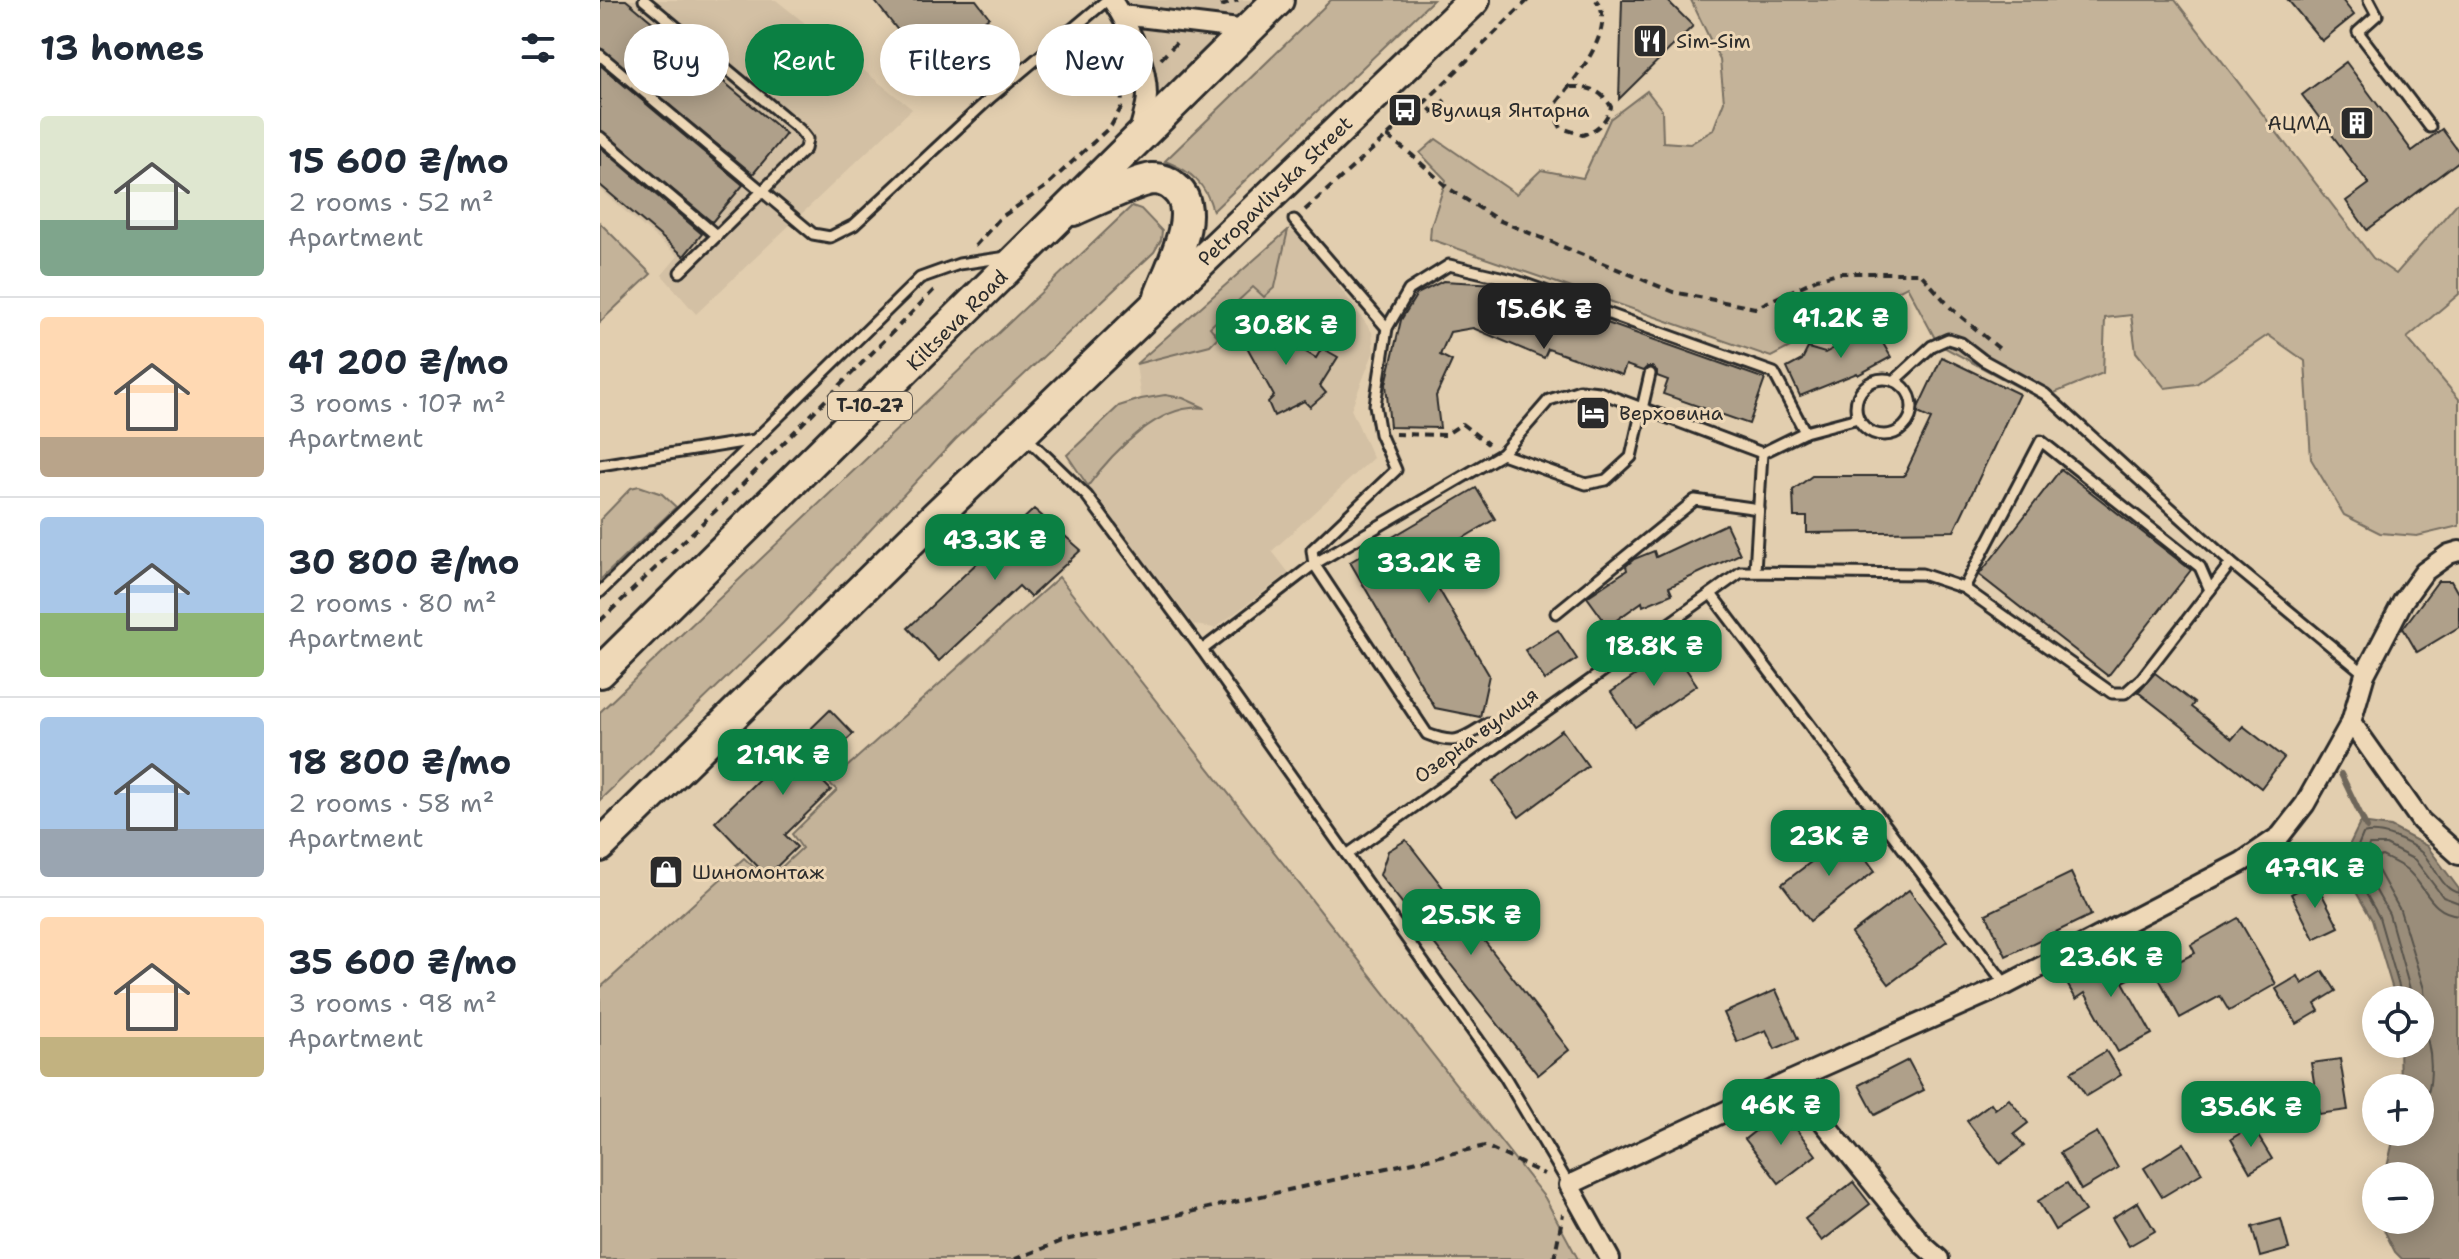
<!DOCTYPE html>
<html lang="en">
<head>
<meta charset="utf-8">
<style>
	:root { --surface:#fff; --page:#f2f2f3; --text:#1f2937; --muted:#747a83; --line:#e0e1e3; --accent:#0b8043 }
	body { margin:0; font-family:"Shantell Sans",sans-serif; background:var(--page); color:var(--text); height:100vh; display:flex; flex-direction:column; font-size:30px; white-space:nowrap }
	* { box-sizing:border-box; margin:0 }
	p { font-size:26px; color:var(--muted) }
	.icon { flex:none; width:44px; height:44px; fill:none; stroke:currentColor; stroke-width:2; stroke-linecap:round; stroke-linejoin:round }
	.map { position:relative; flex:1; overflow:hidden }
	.panel { display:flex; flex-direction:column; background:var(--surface); width:600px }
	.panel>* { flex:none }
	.top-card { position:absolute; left:24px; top:24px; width:760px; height:72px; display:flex; gap:16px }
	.buttons { position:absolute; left:1762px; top:986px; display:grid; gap:16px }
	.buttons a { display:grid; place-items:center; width:72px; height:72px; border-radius:50%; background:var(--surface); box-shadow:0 4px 20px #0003; font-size:40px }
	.price { position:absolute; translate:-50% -68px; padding:0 18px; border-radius:16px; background:var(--accent); color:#fff; font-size:26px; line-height:52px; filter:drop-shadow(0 2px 4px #0008) }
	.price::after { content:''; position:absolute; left:50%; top:48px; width:24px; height:18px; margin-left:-12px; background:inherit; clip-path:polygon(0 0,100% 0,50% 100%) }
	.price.selected { background:#222; color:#fff }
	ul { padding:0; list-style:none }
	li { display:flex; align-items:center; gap:24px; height:200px; padding:0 40px }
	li+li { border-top:2px solid var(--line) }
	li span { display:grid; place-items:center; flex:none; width:224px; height:160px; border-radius:8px; color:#555 }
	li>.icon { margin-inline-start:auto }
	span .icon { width:96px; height:96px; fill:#fffc; stroke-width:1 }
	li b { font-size:34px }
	h2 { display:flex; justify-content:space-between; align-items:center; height:96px; padding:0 40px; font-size:34px }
	.tag { padding:0 28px; border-radius:36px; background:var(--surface); box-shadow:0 4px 20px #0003; font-size:28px; line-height:72px }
	.tag.selected { background:var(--accent); color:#fff }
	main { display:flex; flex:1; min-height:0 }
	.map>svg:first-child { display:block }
	.built { fill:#d3c0a4 }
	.green { fill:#c4b399; stroke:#786f62; stroke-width:2 }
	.water { fill:#9a8d7a; stroke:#6e665a; stroke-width:2 }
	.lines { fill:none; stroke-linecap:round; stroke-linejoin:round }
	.shore { stroke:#57524b; stroke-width:2 }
	.stream { stroke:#6e665a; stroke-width:6 }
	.building { fill:#afa08a; stroke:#2b2b2b; stroke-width:2 }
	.service-casing { stroke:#2b2b2b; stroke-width:15 }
	.minor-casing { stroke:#2b2b2b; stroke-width:24 }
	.trunk-casing { stroke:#2b2b2b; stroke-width:36 }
	.path { stroke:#2b2b2b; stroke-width:4; stroke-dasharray:8 6; stroke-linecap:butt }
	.service { stroke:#eed8b7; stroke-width:9 }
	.minor { stroke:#eed8b7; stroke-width:18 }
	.trunk { stroke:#eed8b7; stroke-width:30 }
	.labels { text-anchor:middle; stroke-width:6; stroke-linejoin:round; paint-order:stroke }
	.shield { fill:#eed8b7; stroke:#665f55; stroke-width:2 }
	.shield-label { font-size:18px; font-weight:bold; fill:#2b2b2b }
	.poi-label { font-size:20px; fill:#2b2b2b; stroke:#eed8b7; text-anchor:start }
	.street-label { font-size:20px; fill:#2b2b2b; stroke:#eed8b7 }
</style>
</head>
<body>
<main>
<section class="panel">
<h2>13 homes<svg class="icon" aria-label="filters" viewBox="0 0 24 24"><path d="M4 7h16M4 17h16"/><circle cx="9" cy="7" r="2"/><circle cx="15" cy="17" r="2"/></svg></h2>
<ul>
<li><span style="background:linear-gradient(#dfe7d0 65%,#7fa58c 0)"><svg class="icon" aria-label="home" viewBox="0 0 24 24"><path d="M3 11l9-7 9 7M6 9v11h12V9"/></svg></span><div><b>15 600 ₴/mo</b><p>2 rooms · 52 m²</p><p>Apartment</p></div></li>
<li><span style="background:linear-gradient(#ffd9b3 75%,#b9a48a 0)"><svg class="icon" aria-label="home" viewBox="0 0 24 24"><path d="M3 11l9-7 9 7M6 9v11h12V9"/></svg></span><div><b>41 200 ₴/mo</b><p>3 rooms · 107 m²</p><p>Apartment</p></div></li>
<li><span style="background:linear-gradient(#a9c7e8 60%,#8fb573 0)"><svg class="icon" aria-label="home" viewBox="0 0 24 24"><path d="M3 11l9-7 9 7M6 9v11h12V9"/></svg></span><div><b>30 800 ₴/mo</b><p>2 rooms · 80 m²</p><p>Apartment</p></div></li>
<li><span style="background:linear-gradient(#a9c7e8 70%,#9aa5b1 0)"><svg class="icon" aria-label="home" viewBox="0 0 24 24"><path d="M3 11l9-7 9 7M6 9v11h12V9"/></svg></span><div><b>18 800 ₴/mo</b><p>2 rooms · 58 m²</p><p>Apartment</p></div></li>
<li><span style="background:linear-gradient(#ffd9b3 75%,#c2b280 0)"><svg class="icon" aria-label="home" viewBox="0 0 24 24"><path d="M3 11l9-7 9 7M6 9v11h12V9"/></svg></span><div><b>35 600 ₴/mo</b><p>3 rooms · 98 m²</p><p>Apartment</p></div></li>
</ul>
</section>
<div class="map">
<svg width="1859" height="1259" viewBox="0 0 1859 1259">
	<rect width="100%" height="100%" fill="#e2ceaf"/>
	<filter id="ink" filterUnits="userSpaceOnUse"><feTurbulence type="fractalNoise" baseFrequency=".0125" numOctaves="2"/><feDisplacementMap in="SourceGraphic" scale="16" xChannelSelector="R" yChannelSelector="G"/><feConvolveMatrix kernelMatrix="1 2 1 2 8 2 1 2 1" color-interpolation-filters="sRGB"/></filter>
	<g filter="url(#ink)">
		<g class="built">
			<polygon points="0,0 176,0 312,109 96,314 62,275 78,256 0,190"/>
			<polygon points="512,0 678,0 537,138 547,98"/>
			<polygon points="688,230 705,239 772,332 774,351 751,409 773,458 672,551 689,573 615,628 594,625 488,486 502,468 547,425 590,406 601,407 583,398 565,395 541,399 536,364"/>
		</g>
		<g class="green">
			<path d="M 731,0 L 833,0 L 613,211 C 606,184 591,171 565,161 Z"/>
			<polygon points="1091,0 1575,0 1773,258 1796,274 1859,201 1859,294 1807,338 1859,399 1859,526 1817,536 1780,533 1744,515 1711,459 1705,361 1668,335 1596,384 1565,388 1536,352 1531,315 1505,318 1503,373 1440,399 1338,344 1307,286 1171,357 830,239 831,226 846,180 820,153 836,139 916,194 941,170 983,178 1010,119 1047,91 1062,110 1063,142 1090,144 1113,130 1124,101 1120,60"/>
			<polygon points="532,206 541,209 562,231 561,240 554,252 355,440 183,623 0,800 0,712"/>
			<polygon points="0,223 51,274 0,322"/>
			<polygon points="688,230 675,287 664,297 653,287 610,327 618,337 610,345 536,364"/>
			<path d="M 565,395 L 583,398 L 605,408 C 560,402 512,453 488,486 L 467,455 L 519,406 L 541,399 Z"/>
			<polygon points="39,486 62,494 76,507 0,580 0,520 31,488"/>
			<polygon points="459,577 945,1198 978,1259 0,1259 0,988 144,858 168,880 202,848 192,834 237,790 229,783"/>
		</g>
		<polygon class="water" points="1760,823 1791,827 1827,846 1859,889 1859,1259 1802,1259 1795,1252 1779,1220 1820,1220 1820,1176 1785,1176 1795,1132 1820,1132 1820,1088 1800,1088 1799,1044 1820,1044 1820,1000 1796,1000 1772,920 1740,864"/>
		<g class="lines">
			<g class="shore">
				<path d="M 1803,1000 L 1779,917 L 1750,865 L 1763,834 C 1780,829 1808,841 1821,852 C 1834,863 1841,890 1859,893"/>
				<polyline points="1813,1000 1789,914 1761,864 1769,845 1786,845 1815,860 1843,897 1859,903"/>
				<path d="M 1820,1015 L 1825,1003 L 1824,989 L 1800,910 L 1775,865 L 1777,858 L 1782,856 C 1790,860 1799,864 1806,869 C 1826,885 1829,913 1859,915"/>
				<path d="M 1820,1024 C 1834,1042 1835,1092 1820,1109"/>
			</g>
			<polyline class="stream" points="1741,774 1767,828"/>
		</g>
		<g class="building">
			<polygon points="0,0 26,0 186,134 153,174 0,48"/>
			<polygon points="274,0 376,0 389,17 326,66"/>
			<polygon points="1022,0 1067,0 1093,26 1019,99"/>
			<polygon points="1688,0 1742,0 1754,15 1722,41"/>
			<polygon points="1746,62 1812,151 1842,129 1859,152 1859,161 1767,230 1746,201 1769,184 1702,95"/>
			<polygon points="0,65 143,185 112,222 0,130"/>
			<polygon points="0,147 102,234 84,256 0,185"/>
			<polygon points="843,281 897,284 1165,379 1149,424 1063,394 1068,380 1057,376 1057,371 1052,367 1047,367 1043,371 1026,365 1022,375 948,349 944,358 873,328 850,332 840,355 852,361 836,396 840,428 790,427 786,384 801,320 817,294"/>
			<polygon points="648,316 716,358 722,348 738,357 720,386 726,393 710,407 704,401 674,416 668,402 674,396 636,327"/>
			<polygon points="1268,318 1287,327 1281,340 1291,357 1258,375 1257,373 1200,396 1187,368 1202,360 1208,348 1225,353 1261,333"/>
			<polygon points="1342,357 1419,394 1354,531 1207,533 1207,517 1194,517 1193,490 1212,476 1304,476 1331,419 1316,412"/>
			<polygon points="1461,469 1591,570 1508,676 1379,575"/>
			<polygon points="876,488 895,519 823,562 889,675 880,717 835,708 750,562"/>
			<polygon points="434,509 481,550 430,597 419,586 339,661 308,628"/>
			<polygon points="1126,524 1140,554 1069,587 1072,594 1043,606 1042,602 1008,626 987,597 1027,570 1026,566 1034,559 1054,551 1056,557"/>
			<polygon points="1838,581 1851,581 1859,595 1859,627 1817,652 1803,628"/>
			<polygon points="958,630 977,659 945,680 925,650"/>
			<polygon points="1073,650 1097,685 1035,727 1011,692"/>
			<polygon points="1555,673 1594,703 1591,707 1632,739 1643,726 1684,758 1661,788 1538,692"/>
			<polygon points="230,710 253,734 213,772 231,790 185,835 197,847 167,876 115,822"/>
			<polygon points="962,730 988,766 919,817 893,781"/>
			<polygon points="1248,834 1275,871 1210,921 1182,884"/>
			<polygon points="806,840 969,1050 938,1075 780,875 788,851"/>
			<polygon points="1471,873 1491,915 1406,956 1386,914"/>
			<polygon points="1715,881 1739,927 1714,939 1691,894"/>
			<polygon points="1309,890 1347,941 1289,984 1251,934"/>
			<polygon points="1638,918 1676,984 1629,1011 1620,996 1580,1018 1556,973 1595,953 1591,945"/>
			<polygon points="1520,950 1533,977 1523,982 1552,1034 1518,1052 1485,993 1476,999 1463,977"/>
			<polygon points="1723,971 1736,991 1715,1004 1719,1011 1697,1024 1676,989 1698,976 1702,984"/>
			<polygon points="1176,990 1198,1039 1175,1049 1166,1030 1137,1042 1124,1013"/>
			<polygon points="1506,1051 1521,1075 1486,1096 1471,1072"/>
			<polygon points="1740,1059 1748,1110 1719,1114 1711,1063"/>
			<polygon points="1308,1060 1324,1090 1275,1115 1259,1085"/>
			<polygon points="1409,1099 1428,1123 1414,1134 1424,1146 1400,1164 1367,1121 1391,1103 1395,1109"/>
			<polygon points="1182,1110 1216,1155 1179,1183 1145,1139"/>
			<polygon points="1652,1126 1672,1159 1650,1172 1631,1139"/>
			<polygon points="1497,1132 1518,1168 1481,1190 1460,1153"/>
			<polygon points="1584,1143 1602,1173 1562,1197 1544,1168"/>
			<polygon points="1253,1182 1270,1204 1222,1241 1205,1219"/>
			<polygon points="1467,1183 1485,1211 1455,1230 1438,1201"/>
			<polygon points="1538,1202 1555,1231 1529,1246 1512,1218"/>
			<polygon points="1681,1219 1689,1249 1660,1257 1652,1227"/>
		</g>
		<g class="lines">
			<g class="service-casing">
				<g id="service">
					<polyline points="44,0 200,130 207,139 205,149 80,272"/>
					<polyline points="1769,0 1777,15 1758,32 1830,127"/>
					<polyline points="0,55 213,234 230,237 254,225 390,98 507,0"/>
					<polyline points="0,137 117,236"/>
					<polyline points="694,220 787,328"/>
					<circle cx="1284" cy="407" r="28"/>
					<polyline points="1294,381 1332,346 1348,339 1361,343 1383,360 1445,394 1631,563 1765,674"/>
					<polyline points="426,437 487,496 602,650 747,855 1141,572 1322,574 1364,588 1512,693 1525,693 1542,678 1631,563"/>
					<polyline points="902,454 986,484 1006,480 1031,457 1050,374"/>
					<polyline points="0,465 155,440 320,278 359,264 407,257"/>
					<polyline points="1155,571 1162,453"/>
					<polyline points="1364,588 1441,441 1600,567 1610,590"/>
					<polyline points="0,592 155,440"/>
					<polyline points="1111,594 1406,985"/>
					<polyline points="956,613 1095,500 1159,509"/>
					<polyline points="602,650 714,564 902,454 949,400 980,390 999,392 1162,453 1205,432 1258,418"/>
					<path d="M 888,723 C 862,739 857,746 827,734 L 714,564 L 712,550 L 796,470 L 780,434 L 775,405 L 787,328 L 809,290 L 849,265 L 917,281 L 1174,373 L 1205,432"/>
					<polyline points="747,855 905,1077 969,1185"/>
				</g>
			</g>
			<g class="minor-casing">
				<g id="minor">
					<path d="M 512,0 C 529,27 547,62 547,95 C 547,107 541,121 539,133"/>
					<polyline points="522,15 647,30"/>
					<polyline points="1751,722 1821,821 1859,855"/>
					<polyline points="1190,1081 1323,1245 1339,1259"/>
					<polyline points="1010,1259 969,1185 1190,1081 1406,985 1642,862 1680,836 1705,804 1751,722 1765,674 1803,601 1824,572 1849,554 1859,551"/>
				</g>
			</g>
			<g class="trunk-casing">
				<g id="trunk">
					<path d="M 473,210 C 490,203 538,180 553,179 C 562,179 569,182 575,188 C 603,210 570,268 560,296"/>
					<polyline points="0,672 678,0"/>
					<polyline points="0,846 337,515 874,0"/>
				</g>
			</g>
			<g class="path">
				<polyline points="621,6 638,0"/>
				<polyline points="561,59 577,42"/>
				<path d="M 971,87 C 988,86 1003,91 1011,107 C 1006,122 998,129 983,135 L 961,128 L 955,117 L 954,107 C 970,84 1020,29 996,0"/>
				<polyline points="845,100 833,112 824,103 928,0"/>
				<polyline points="787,136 812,155 848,188 898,220 1073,292 1155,308 1217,279 1237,273 1320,273 1352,309 1402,351"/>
				<polyline points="705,210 824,103"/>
				<polyline points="375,246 400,218 444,188 511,126 521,108 523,85 528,82"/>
				<polyline points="795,434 845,435 862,424 888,444"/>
				<polyline points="0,621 134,493 334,290"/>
				<polyline points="415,1259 465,1240 885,1146 944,1174"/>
				<polyline points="954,1259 963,1214"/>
			</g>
			<use href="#service" class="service"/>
			<use href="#minor" class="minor"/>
			<use href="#trunk" class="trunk"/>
		</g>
	</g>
	<defs>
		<g id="restaurant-square" transform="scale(1.8)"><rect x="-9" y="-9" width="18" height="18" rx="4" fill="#2b2b2b" stroke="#eed8b7"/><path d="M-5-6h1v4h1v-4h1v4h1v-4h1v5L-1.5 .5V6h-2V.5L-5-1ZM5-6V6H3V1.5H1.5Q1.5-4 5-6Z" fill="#fff"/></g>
		<g id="bus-square" transform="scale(1.8)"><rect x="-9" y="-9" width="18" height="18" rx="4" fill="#2b2b2b" stroke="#eed8b7"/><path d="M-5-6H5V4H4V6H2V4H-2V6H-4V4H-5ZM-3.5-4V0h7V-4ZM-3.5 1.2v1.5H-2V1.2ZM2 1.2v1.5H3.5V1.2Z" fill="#fff"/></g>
		<g id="building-square" transform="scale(1.8)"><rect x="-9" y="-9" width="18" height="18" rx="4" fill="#2b2b2b" stroke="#eed8b7"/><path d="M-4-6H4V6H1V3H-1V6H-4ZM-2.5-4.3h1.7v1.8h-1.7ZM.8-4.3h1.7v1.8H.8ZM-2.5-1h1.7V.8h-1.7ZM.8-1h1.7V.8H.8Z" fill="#fff"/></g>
		<g id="hotel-square" transform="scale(1.8)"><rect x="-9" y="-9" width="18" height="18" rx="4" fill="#2b2b2b" stroke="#eed8b7"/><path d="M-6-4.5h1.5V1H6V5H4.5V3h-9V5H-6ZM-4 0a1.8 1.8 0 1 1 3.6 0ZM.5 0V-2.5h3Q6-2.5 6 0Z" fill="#fff"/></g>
		<g id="shop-square" transform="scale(1.8)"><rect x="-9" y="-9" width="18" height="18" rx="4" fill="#2b2b2b" stroke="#eed8b7"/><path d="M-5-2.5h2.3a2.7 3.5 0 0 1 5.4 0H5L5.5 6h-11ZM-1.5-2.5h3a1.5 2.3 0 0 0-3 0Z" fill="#fff"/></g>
	</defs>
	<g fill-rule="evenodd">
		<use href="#restaurant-square" x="1050" y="41"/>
		<use href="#bus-square" x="805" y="110"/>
		<use href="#building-square" x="1757" y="123"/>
		<use href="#hotel-square" x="993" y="413"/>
		<use href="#shop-square" x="66" y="872"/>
	</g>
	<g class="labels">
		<rect class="shield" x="228" y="392" width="84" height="28" rx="6"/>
		<g class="shield-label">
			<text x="270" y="412">Т-10-27</text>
		</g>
		<g class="poi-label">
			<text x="1076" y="48">Sim-Sim</text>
			<text x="831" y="117">Вулиця Янтарна</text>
			<text x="1731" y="130" text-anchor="end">АЦМД</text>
			<text x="1019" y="420">Верховина</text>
			<text x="92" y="879">Шиномонтаж</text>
		</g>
		<g class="street-label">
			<text transform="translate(675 191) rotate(-44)" y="7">Petropavlivska Street</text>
			<text transform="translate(357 320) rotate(-45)" y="7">Kiltseva Road</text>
			<text transform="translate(876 735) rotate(-36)" y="7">Озерна вулиця</text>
		</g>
	</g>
</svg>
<div class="buttons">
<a><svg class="icon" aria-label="locate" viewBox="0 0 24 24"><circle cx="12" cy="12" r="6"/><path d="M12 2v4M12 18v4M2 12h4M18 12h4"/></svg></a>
<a>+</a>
<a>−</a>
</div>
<b class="price selected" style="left:944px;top:351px">15.6K ₴</b>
<b class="price" style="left:1241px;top:360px">41.2K ₴</b>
<b class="price" style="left:686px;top:367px">30.8K ₴</b>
<b class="price" style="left:395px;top:582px">43.3K ₴</b>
<b class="price" style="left:829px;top:605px">33.2K ₴</b>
<b class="price" style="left:1054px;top:688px">18.8K ₴</b>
<b class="price" style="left:183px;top:797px">21.9K ₴</b>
<b class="price" style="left:1229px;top:878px">23K ₴</b>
<b class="price" style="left:1715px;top:910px">47.9K ₴</b>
<b class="price" style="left:871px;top:957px">25.5K ₴</b>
<b class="price" style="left:1511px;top:999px">23.6K ₴</b>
<b class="price" style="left:1181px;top:1147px">46K ₴</b>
<b class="price" style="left:1651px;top:1149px">35.6K ₴</b>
<div class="top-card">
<a class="tag">Buy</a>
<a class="tag selected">Rent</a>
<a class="tag">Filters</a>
<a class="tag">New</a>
</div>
</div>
</main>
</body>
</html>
